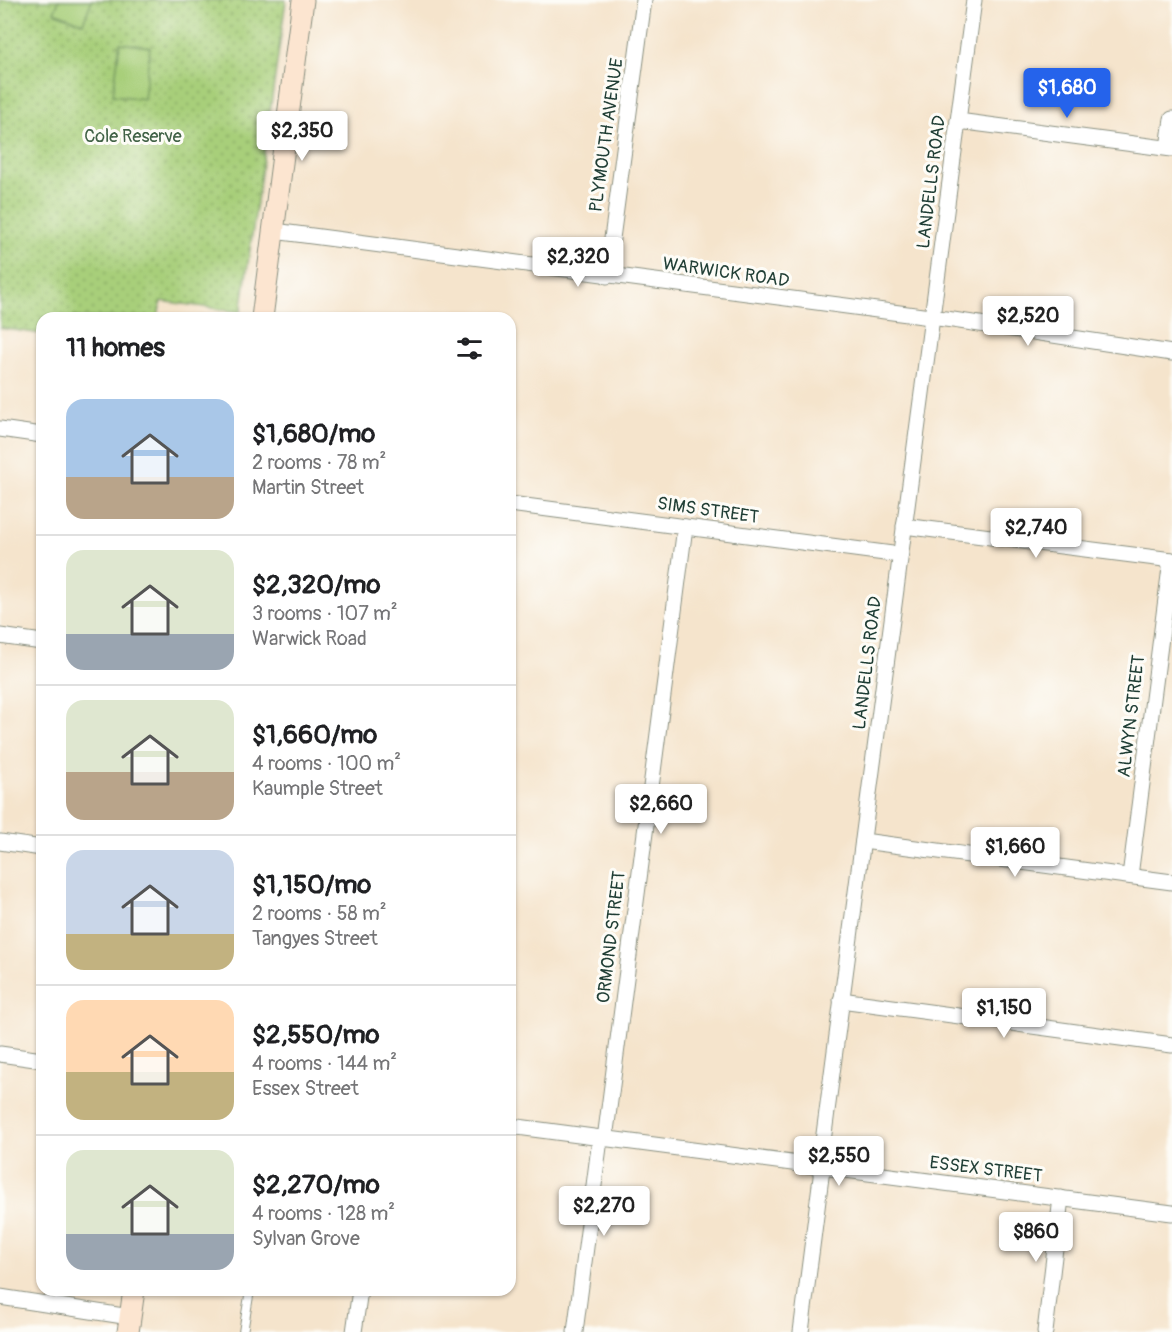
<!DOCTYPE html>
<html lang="en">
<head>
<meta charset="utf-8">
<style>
	:root { --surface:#fff; --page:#f2f2f2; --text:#202124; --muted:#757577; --line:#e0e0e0; --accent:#2563eb }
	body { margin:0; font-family:Pangolin,sans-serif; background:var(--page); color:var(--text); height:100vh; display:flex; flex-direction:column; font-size:22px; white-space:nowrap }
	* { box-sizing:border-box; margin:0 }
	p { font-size:20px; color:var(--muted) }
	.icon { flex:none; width:33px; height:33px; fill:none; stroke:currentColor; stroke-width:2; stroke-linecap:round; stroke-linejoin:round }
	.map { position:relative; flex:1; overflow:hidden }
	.sheet { position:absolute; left:36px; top:312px; width:480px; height:984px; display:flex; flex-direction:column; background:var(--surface); border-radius:18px; box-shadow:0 2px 4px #0004 }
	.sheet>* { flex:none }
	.price { position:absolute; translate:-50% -51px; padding:0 14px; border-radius:6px; background:#fff; color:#222; font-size:20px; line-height:39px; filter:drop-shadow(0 2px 3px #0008) }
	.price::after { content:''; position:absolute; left:50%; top:36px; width:18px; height:14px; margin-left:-9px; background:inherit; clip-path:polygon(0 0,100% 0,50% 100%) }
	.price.selected { background:var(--accent); color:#fff }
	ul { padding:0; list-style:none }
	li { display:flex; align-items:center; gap:18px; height:150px; padding:0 30px }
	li+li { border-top:2px solid var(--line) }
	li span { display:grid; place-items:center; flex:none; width:168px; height:120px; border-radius:18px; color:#555 }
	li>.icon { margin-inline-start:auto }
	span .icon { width:72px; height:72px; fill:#fffc; stroke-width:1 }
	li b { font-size:26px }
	h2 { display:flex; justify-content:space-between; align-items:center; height:72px; padding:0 30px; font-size:26px }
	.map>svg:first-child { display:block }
	.green { fill:url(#green-dots); stroke:#648657; stroke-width:1.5 }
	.pitch { fill:#a8cf7a; stroke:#648657; stroke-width:1.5 }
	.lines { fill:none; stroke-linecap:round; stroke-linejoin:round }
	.lane-casing { stroke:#8a9080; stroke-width:10 }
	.street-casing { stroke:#8a9080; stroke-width:17 }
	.secondary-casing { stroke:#8a9080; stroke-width:23 }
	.lane { stroke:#fff; stroke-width:8 }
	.street { stroke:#fff; stroke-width:15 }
	.secondary { stroke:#fce5d0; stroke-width:21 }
	.labels { text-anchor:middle; stroke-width:6; stroke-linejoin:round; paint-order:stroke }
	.street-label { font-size:18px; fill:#1f3d34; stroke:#fdfcf7 }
	.park-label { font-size:18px; fill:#416246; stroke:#fdfcf7 }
</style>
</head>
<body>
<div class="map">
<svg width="1172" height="1332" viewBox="0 0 1172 1332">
	<defs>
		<pattern id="green-dots" width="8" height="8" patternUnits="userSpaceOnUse" patternTransform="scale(1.5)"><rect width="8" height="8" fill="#a8cf7a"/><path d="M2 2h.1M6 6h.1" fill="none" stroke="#88a965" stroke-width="1.8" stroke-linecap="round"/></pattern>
	</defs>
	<rect width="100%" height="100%" fill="#fdfcf7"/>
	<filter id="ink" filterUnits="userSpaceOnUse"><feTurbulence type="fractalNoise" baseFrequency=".0167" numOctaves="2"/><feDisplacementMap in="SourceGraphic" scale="12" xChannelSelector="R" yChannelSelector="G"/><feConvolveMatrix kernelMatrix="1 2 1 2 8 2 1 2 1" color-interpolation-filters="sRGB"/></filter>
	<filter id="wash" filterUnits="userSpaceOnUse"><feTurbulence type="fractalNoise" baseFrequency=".008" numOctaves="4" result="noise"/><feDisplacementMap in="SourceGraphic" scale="24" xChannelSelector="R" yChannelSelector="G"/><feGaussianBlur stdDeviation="1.35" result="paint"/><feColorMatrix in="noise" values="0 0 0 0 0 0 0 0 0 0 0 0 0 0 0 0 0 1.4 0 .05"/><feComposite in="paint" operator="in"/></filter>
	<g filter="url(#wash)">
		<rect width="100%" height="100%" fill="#f5e4cc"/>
		<polygon class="green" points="0,0 286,0 241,312 161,301 158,318 42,318 42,334 0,328"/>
		<g class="pitch">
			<polygon points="59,0 92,0 83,23 54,12"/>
			<polygon points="120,43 150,47 144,99 113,95"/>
		</g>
	</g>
	<g filter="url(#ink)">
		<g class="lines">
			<g class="lane-casing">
				<polyline id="lane" points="243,1332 250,1290"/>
			</g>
			<g class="street-casing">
				<g id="street">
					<polyline points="958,121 1172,149"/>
					<polyline points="1168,148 1172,119"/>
					<polyline points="274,231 953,320 1172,353"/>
					<polyline points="607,276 644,0"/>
					<polyline points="0,429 42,435"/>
					<polyline points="510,504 900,555"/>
					<polyline points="904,526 1172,560"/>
					<polyline points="0,636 42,642"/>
					<polyline points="863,841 1172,882"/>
					<polyline points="0,842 42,848"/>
					<polyline points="1130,876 1171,560"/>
					<polyline points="841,1000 1172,1045"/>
					<polyline points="0,1054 42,1060"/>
					<polyline points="510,1126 1172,1213"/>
					<polyline points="605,1139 685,527"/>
					<polyline points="0,1297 130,1317"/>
					<polyline points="354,1332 360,1290"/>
					<polyline points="575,1332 600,1139"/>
					<polyline points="801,1332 821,1177 822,1149 974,0"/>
					<polyline points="1045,1332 1061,1198"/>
				</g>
			</g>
			<g class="secondary-casing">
				<g id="secondary">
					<polyline points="262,318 303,0"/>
					<polyline points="128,1332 134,1290"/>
				</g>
			</g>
			<use href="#lane" class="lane"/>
			<use href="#street" class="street"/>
			<use href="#secondary" class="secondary"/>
		</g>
	</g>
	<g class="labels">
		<g class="street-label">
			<text transform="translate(606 135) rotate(-82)" y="6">PLYMOUTH AVENUE</text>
			<text transform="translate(931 182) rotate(-83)" y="6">LANDELLS ROAD</text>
			<text transform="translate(726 272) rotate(8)" y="6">WARWICK ROAD</text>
			<text transform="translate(708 510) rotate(8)" y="6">SIMS STREET</text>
			<text transform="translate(867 663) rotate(-83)" y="6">LANDELLS ROAD</text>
			<text transform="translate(1131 716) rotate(-83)" y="6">ALWYN STREET</text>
			<text transform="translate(611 937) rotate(-83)" y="6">ORMOND STREET</text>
			<text transform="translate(986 1169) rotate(7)" y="6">ESSEX STREET</text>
		</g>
		<g class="park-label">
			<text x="133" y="142">Cole Reserve</text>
		</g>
	</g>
</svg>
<b class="price selected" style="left:1067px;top:119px">$1,680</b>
<b class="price" style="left:302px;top:162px">$2,350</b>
<b class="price" style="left:578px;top:288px">$2,320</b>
<b class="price" style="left:1028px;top:347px">$2,520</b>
<b class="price" style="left:1036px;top:559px">$2,740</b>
<b class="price" style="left:661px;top:835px">$2,660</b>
<b class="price" style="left:1015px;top:878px">$1,660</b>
<b class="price" style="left:1004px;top:1039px">$1,150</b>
<b class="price" style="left:839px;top:1187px">$2,550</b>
<b class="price" style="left:604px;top:1237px">$2,270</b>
<b class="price" style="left:1036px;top:1263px">$860</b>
<section class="sheet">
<h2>11 homes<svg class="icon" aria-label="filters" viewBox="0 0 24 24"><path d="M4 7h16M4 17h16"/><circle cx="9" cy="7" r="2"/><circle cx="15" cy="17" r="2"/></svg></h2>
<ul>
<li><span style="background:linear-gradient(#a9c7e8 65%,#b9a48a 0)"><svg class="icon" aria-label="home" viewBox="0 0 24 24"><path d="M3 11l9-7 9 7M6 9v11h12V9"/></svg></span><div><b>$1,680/mo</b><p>2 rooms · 78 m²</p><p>Martin Street</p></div></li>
<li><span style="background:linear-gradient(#dfe7d0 70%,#9aa5b1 0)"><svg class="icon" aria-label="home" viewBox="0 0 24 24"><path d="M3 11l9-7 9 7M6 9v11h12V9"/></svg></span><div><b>$2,320/mo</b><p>3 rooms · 107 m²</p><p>Warwick Road</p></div></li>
<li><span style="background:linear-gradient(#dfe7d0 60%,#b9a48a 0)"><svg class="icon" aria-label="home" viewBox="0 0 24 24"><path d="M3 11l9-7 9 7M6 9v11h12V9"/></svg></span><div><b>$1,660/mo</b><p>4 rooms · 100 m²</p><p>Kaumple Street</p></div></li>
<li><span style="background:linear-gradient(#c9d6e8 70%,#c2b280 0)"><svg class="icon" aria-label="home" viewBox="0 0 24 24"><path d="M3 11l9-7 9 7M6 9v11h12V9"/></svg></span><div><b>$1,150/mo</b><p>2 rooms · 58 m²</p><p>Tangyes Street</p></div></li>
<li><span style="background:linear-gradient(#ffd9b3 60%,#c2b280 0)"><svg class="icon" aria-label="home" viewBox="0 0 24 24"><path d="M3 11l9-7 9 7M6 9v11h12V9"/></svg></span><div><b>$2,550/mo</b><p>4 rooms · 144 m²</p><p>Essex Street</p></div></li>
<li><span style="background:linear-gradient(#dfe7d0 70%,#9aa5b1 0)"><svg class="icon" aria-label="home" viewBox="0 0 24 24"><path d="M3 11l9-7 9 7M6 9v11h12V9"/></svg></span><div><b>$2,270/mo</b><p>4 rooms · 128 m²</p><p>Sylvan Grove</p></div></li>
</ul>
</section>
</div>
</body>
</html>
